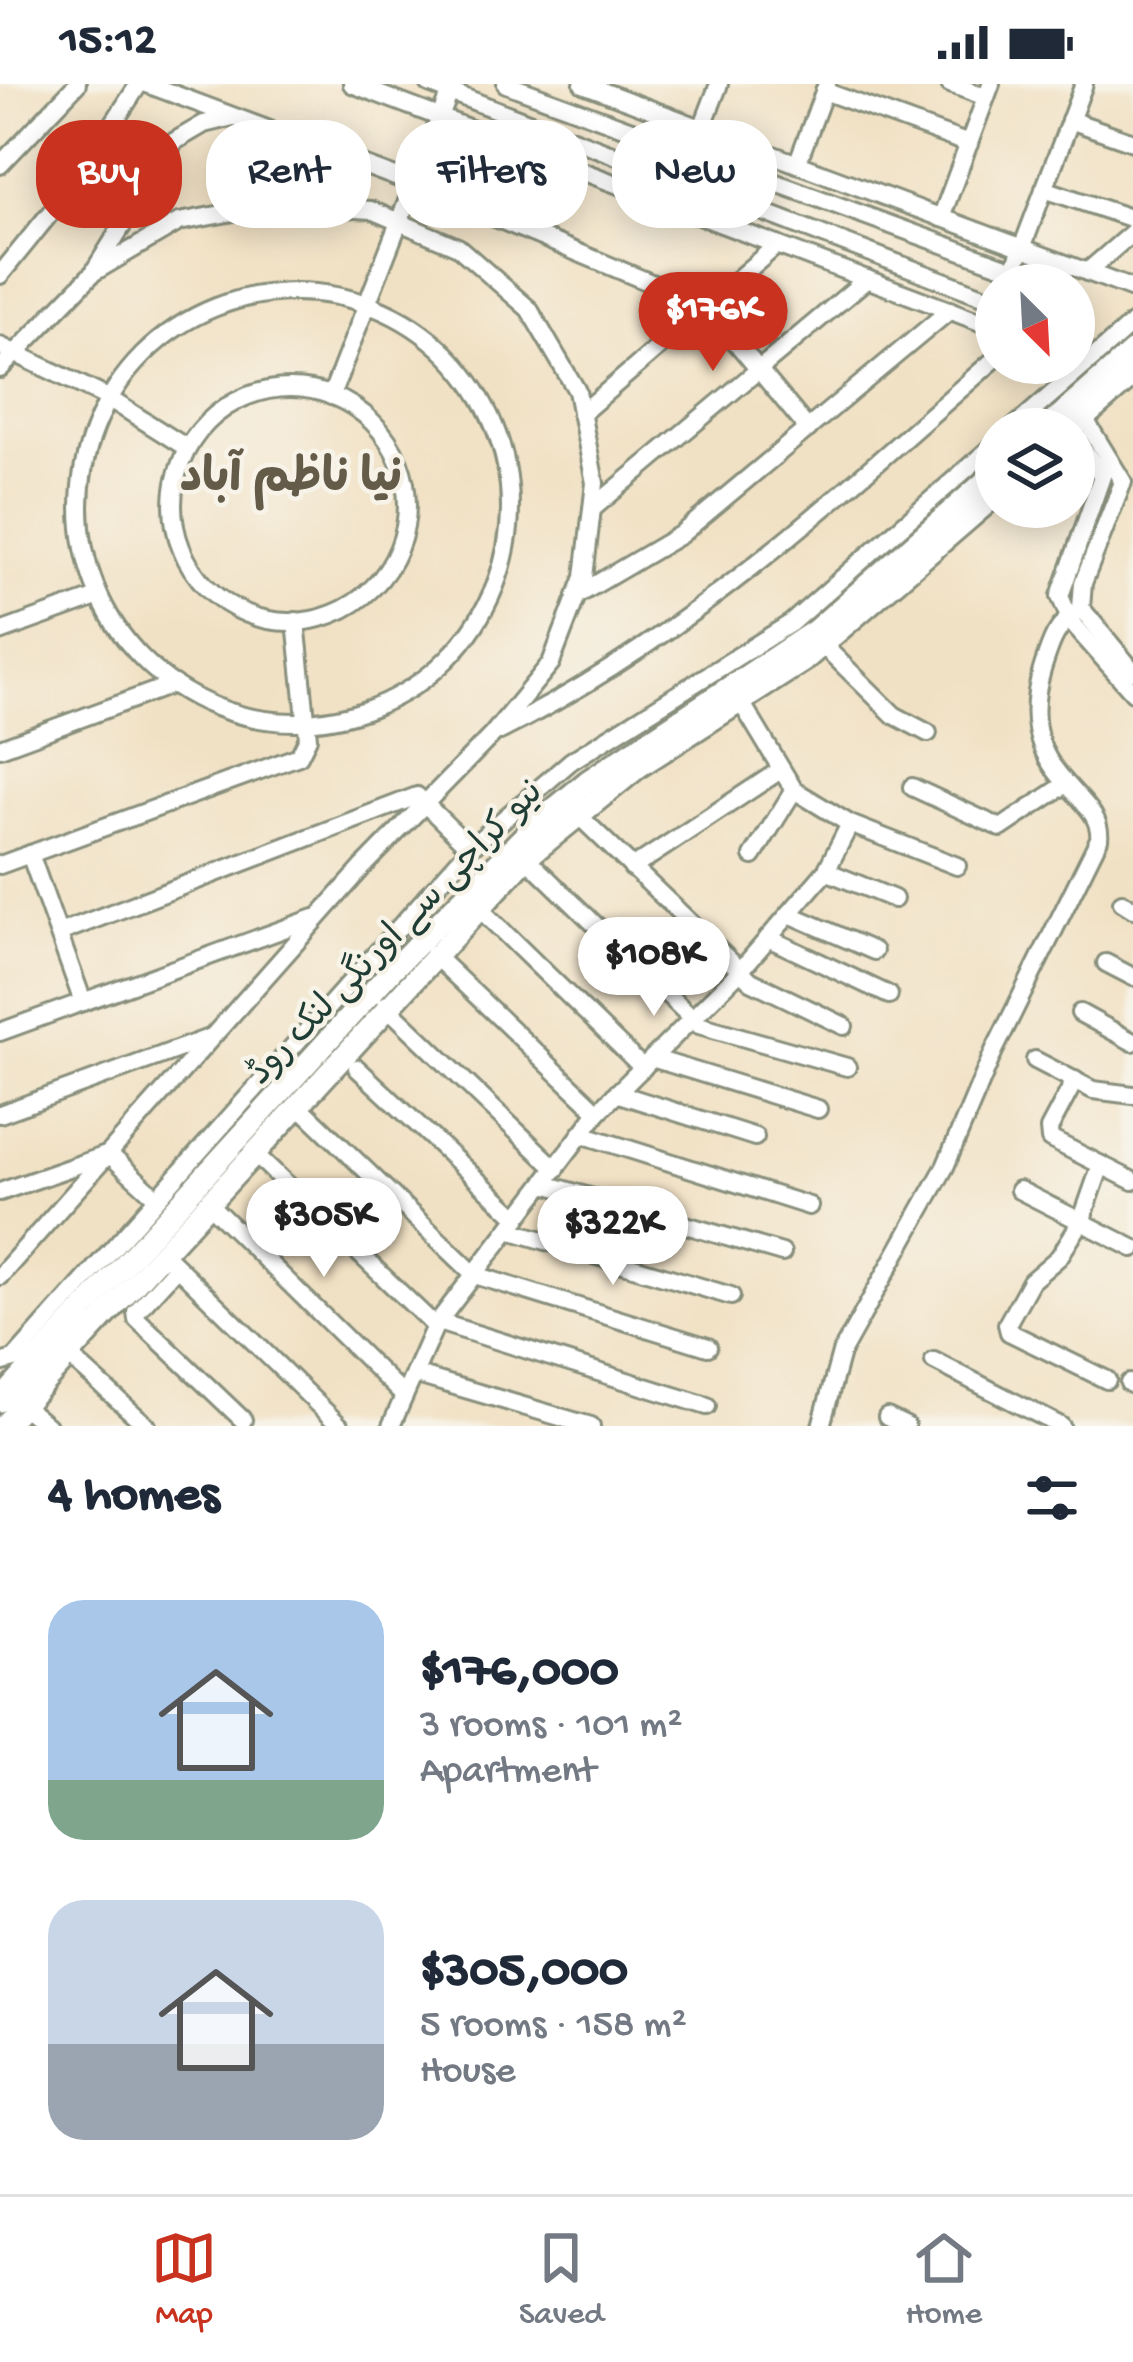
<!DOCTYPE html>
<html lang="en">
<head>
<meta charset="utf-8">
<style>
	:root { --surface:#fff; --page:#f6f6f7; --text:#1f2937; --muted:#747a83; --line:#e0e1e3; --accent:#c8321e }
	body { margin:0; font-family:"Gochi Hand","Playpen Sans Arabic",sans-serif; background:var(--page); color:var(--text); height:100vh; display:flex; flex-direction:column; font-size:45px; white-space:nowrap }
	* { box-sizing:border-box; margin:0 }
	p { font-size:39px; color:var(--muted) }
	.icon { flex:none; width:66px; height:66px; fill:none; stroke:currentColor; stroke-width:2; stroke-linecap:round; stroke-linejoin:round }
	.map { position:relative; height:1342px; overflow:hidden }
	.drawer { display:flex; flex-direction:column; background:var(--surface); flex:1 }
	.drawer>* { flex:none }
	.guide { position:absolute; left:36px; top:36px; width:1062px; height:108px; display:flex; gap:24px }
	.needle { width:78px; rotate:156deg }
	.fabs { position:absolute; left:975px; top:180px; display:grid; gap:24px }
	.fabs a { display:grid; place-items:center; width:120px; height:120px; border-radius:50%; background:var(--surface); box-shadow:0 6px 30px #0003; font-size:60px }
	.price { position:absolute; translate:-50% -102px; padding:0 27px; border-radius:42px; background:#fff; color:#222; font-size:39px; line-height:78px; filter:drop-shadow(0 3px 6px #0008) }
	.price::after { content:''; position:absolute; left:50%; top:72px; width:36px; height:27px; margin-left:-18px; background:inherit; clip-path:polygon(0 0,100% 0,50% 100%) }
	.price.on { background:var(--accent); color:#fff }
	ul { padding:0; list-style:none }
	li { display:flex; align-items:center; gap:36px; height:300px; padding:0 48px }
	li span { display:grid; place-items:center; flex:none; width:336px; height:240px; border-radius:36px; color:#555 }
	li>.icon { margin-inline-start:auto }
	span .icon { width:144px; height:144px; fill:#fffc; stroke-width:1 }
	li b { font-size:51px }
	h2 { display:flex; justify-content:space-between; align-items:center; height:144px; padding:0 48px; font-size:51px }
	.pill { padding:0 42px; border-radius:48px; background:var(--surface); box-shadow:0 6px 30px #0003; font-size:42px; line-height:108px }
	.pill.on { background:var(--accent); color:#fff }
	.status { display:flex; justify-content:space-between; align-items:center; height:84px; padding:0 60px; background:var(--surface); direction:ltr }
	.status svg { height:33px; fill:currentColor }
	.menu { display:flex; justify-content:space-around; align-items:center; height:168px; border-top:3px solid var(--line); background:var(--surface); font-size:33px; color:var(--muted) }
	.menu a { display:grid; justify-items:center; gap:6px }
	.menu .on { color:var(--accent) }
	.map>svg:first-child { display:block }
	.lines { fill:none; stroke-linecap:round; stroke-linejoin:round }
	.minor-casing { stroke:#888f7c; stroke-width:22 }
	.tertiary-casing { stroke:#888f7c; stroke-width:27 }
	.minor { stroke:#fff; stroke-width:16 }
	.tertiary { stroke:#fff; stroke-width:21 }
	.labels { text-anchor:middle; stroke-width:9; stroke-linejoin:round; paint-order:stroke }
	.street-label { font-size:36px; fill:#1f3d34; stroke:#f7f3e8 }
	.district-label { font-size:48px; font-weight:bold; fill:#645c49; stroke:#f7f3e8 }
</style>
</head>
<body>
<div class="status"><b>15:12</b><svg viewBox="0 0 49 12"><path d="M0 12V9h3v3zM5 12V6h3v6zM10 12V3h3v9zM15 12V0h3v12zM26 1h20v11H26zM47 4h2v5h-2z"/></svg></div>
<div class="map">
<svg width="1133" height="1342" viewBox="0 0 1133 1342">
	<rect width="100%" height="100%" fill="#f7f3e8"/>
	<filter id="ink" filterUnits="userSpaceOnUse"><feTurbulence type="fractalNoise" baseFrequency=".00833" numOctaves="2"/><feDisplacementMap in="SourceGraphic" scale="24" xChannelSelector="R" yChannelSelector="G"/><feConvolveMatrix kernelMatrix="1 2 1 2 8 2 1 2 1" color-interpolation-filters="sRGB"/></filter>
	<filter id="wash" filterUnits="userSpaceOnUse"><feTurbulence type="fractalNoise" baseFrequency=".004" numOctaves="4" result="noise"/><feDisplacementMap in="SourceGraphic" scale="48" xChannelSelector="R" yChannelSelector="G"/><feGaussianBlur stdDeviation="2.7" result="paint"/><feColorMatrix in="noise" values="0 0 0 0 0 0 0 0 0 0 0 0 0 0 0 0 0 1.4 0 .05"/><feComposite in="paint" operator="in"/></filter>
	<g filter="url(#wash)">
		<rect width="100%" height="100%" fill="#f1e1c4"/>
	</g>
	<g filter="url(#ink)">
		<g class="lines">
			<g class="minor-casing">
				<g id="minor">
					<polyline points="147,0 414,100 706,222 808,345"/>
					<polyline points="352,0 996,244"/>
					<polyline points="429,0 996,217"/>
					<polyline points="506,0 1014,186"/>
					<polyline points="583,0 1133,205"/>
					<polyline points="950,0 986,13"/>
					<polyline points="824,7 969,60"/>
					<polyline points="1070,36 1133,58"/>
					<polyline points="702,44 719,0"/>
					<polyline points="797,80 827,0"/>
					<polyline points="0,81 77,0"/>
					<polyline points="1044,105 1133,135"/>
					<polyline points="941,134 991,0"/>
					<polyline points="96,184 175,57 204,40 233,33"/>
					<polyline points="1087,188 1133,148"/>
					<polyline points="0,191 73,101 139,0"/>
					<polyline points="1008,201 1084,0"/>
					<circle cx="295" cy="423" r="215"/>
					<polyline points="0,262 108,314 187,364"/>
					<polyline points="0,285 94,188 179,138 277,120 371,126 458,163 529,225 577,307 595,399 584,493 551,579 492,651 363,783 0,1192"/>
					<circle cx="290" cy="421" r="117"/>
					<polyline points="331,312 453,0"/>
					<polyline points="581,330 777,161"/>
					<polyline points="1084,334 1123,398 1083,499 1081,524 1133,587"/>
					<polyline points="1012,345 1133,239"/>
					<polyline points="1074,352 1102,392 1060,512 1071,538 1133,608"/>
					<polyline points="592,425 867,195"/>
					<polyline points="576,512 680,451 950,226"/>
					<polyline points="0,548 97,513"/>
					<polyline points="823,561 894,631 928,649"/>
					<polyline points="741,618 794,706 850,740 957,782"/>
					<path d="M 500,647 C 688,554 839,411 996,274"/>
					<polyline points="0,664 174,600"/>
					<polyline points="912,703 1001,744 1066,700"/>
					<polyline points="576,729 751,897 844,942"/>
					<polyline points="30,770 83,918"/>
					<polyline points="753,772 794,706"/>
					<polyline points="526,774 699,941 847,983"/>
					<polyline points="0,781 299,672 308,654 296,537"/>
					<polyline points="632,784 779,687"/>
					<polyline points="826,787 894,815"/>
					<polyline points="1122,818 1133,825"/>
					<polyline points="478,823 643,984"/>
					<polyline points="789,830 874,867"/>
					<polyline points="59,849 417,712 470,764"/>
					<polyline points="768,854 889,911"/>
					<polyline points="433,870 598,1028"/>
					<polyline points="1106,879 1133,893"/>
					<polyline points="385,921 556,1085"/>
					<polyline points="1080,929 1133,958"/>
					<polyline points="0,948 314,834"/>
					<polyline points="655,975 818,1025"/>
					<polyline points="1035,976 1093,1006 1133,1011"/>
					<polyline points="357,984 518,1134"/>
					<polyline points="1075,996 1049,1045 1050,1055 1133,1097"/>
					<polyline points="616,1009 755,1053"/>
					<polyline points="297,1020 475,1191 708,1263"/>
					<polyline points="0,1030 206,955"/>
					<polyline points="581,1050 809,1122"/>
					<polyline points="253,1068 435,1242"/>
					<polyline points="1101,1081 1081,1138 1059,1173 1031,1197 1007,1240 1009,1248 1107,1296"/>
					<polyline points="545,1100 782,1169"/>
					<polyline points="1019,1106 1133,1164"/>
					<polyline points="0,1108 109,1070 157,1114"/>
					<polyline points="207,1118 404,1312"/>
					<polyline points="509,1146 731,1212"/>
					<polyline points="162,1168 340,1342"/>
					<polyline points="177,1183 136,1228 137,1235 243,1336"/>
					<polyline points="438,1238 707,1322"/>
					<polyline points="68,1271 147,1342"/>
					<polyline points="934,1277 1061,1342"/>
					<polyline points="0,1279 14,1275 470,764 571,677 791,539 996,359"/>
					<polyline points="414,1290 591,1342"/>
					<polyline points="1129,1299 1133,1301"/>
					<polyline points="23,1322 47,1342"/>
					<polyline points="887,1333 906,1342"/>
					<polyline points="391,1342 435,1242 598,1028 739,888 826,787 850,740"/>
					<path d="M 821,1342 L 841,1269 L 945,1083 L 994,967 L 1099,755 C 1105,708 1010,693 1042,586 C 1051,557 1056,541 1081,524"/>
				</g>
			</g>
			<g class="tertiary-casing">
				<g id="tertiary">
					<polyline points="1045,345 1133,267"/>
					<polyline points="1071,345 1133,291"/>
					<polyline points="0,1317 391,887 535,741 588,697 816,546 996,388"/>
					<polyline points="4,1342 526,774 638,683 802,578 996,411"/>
				</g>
			</g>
			<use href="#minor" class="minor"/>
			<use href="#tertiary" class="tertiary"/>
		</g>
	</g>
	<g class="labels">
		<g class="street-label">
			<text transform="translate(393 846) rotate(-46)" y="13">نیو کراچی سے اورنگی لنک روڈ</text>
		</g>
		<g class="district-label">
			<text x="291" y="406">نیا ناظم آباد</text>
		</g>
	</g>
</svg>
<div class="fabs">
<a><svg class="needle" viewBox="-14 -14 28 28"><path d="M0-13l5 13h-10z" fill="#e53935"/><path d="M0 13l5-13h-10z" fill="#747a83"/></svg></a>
<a><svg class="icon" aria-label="layers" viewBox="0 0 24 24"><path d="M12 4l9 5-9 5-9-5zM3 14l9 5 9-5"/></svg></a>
</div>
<b class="price on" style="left:713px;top:290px">$176K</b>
<b class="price" style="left:654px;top:935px">$108K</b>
<b class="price" style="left:324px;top:1196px">$305K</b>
<b class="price" style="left:613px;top:1204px">$322K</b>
<div class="guide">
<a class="pill on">Buy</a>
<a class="pill">Rent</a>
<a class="pill">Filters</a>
<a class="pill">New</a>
</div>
</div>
<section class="drawer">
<h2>4 homes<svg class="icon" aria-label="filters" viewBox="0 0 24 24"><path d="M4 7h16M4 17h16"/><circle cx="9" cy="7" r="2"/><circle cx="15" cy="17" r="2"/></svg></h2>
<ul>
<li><span style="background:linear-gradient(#a9c7e8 75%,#7fa58c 0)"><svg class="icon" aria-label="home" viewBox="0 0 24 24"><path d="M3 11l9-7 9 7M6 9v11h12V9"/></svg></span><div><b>$176,000</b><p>3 rooms · 101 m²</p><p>Apartment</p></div></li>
<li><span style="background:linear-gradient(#c9d6e8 60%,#9aa5b1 0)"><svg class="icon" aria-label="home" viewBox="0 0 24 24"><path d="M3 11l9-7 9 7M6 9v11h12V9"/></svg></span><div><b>$305,000</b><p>5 rooms · 158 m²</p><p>House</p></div></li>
</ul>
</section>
<nav class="menu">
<a class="on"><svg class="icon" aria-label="map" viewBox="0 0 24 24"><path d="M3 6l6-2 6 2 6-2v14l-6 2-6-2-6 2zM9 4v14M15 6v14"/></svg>Map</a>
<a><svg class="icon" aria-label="saved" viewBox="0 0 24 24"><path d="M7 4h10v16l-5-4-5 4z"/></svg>Saved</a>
<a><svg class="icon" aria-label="home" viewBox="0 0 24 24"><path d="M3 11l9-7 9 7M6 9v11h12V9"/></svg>Home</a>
</nav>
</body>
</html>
